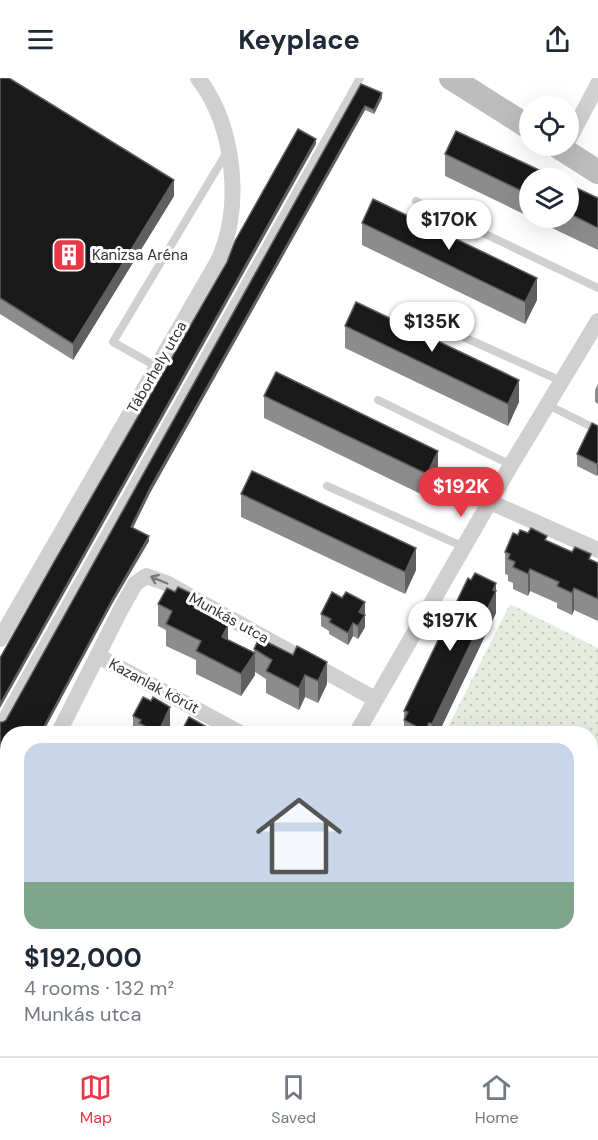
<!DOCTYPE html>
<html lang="en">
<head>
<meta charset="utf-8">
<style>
	:root { --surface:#fff; --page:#f6f6f7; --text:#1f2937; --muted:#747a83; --line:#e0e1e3; --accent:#e63946 }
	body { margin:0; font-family:"DM Sans",sans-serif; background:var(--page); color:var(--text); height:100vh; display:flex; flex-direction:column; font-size:22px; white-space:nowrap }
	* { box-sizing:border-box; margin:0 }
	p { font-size:20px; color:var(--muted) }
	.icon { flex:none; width:33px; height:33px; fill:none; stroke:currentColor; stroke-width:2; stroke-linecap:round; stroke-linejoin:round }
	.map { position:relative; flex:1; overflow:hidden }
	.details { position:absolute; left:0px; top:648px; width:598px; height:330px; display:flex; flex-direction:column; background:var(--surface); border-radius:24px 24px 0 0; box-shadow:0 6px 24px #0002 }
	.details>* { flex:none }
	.buttons { position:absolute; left:519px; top:18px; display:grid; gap:12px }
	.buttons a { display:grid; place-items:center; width:60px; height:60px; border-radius:50%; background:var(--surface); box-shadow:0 6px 24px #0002; font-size:30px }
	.price { position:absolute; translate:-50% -51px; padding:0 14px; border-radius:21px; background:#fff; color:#222; font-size:20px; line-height:39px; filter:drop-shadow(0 2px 3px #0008) }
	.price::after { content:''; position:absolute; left:50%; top:36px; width:18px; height:14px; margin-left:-9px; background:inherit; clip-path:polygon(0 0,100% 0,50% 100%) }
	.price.active { background:var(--accent); color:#fff }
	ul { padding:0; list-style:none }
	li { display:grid; align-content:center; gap:12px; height:318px; padding:0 24px }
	li span { display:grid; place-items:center; height:186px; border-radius:18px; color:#555 }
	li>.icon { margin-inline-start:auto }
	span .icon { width:108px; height:108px; fill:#fffc; stroke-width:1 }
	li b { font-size:26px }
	header { display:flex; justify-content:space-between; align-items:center; height:78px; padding:0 24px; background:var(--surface); font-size:27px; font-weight:700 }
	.menu { display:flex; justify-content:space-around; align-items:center; height:84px; border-top:2px solid var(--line); background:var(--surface); font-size:16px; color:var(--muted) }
	.menu a { display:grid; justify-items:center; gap:3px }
	.menu .active { color:var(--accent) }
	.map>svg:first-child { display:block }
	.park { fill:url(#park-dots) }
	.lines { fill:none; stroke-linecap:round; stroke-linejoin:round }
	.lane { stroke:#d0d0d0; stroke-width:8 }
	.street { stroke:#d0d0d0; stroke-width:16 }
	.secondary { stroke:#bdbdbd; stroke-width:24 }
	.wall { fill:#8c8c8c }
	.shaded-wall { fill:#5f5f5f }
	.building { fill:#1a1a1a; stroke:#5f5f5f; stroke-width:1.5 }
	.oneway { stroke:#7a7a7a }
	.labels { text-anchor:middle; stroke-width:6; stroke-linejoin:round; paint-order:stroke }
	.poi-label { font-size:15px; fill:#333; stroke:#fff; text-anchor:start }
	.street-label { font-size:15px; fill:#333; stroke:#fff }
</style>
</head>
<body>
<header><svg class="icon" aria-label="menu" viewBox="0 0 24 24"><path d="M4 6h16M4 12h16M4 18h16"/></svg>Keyplace<svg class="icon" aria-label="share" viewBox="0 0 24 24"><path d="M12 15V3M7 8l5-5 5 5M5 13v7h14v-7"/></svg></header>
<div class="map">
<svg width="598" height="978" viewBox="0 0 598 978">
	<defs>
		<pattern id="park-dots" width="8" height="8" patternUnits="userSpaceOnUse" patternTransform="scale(1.5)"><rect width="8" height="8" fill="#e6ecdf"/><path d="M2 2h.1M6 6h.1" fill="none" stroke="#c6cbc0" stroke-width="1.8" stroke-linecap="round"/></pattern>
	</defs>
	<rect width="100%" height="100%" fill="#fff"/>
	<polygon class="park" points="510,526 598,570 598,680 591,694 591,656 445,655"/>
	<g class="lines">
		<g class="lane">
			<polyline points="416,123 598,210"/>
			<polyline points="428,243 561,303"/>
			<polyline points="157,289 113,264 227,74"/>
			<polyline points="378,322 511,387"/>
			<polyline points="548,327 598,352"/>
			<polyline points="327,408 464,469"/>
			<polyline points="0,643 360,0"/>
			<polyline points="0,731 8,735"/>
		</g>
		<g class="street">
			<polyline points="568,63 598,6"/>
			<polyline points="490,424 598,472"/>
			<path d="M 0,561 L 218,183 C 243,129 235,48 198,0"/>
			<polyline points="98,578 242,656"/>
			<polyline points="58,656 121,531 135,506 146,498 166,505 375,621"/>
			<polyline points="356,656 511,387 598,243"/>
			<polyline points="0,767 8,752"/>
			<polyline points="587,970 594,978"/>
			<polyline points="174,978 178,970"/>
		</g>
		<g class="secondary">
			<polyline points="451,0 530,50"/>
			<polyline points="557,68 598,94"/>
		</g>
	</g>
	<g class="wall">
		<polygon points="0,0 174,118 73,282 0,236"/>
		<polygon points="361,6 382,20 374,36 365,32 150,415 133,450 149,463 112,526 42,656 8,656 8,715 0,711 0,644 3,644 6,642"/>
		<polygon points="445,76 530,100 530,139 445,98"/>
		<polygon points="568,106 598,120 598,172 531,140 568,140"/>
		<polygon points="362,145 537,222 525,246 362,167"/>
		<polygon points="345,248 519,324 508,348 345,270"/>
		<polygon points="598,306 598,326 595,324 595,312"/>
		<polygon points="264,318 438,395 427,419 264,340"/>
		<polygon points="598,348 598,396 597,398 577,388 577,376"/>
		<polygon points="241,416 416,492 405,516 241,439"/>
		<polygon points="518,457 547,463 598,485 598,543 574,532 572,537 557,530 557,525 530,513 528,518 513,511 513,505 508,503 508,497 505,496 505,474"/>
		<polygon points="471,502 496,505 496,535 438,656 404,656 404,633"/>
		<polygon points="342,520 365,524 365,549 358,561 353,558 348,567 329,556 329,553 321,548 321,536"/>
		<polygon points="158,526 199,532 228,562 254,574 254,571 327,606 318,625 305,619 299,632 266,615 266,601 255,594 255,597 241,618 196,596 196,582 166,568 166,552 158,548"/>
		<polygon points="133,638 170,651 168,656 133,656"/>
		<polygon points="8,852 8,915 5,914 3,918 0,917 0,854 4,856"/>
		<polygon points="86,970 135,970 131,978 93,978 93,977 86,974"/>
		<polygon points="272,970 366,970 366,973 364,978 278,978 272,975"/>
		<polygon points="427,970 542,970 542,977 544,978 433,978 433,977 427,974"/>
	</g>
	<g class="shaded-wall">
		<polygon points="382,15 382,20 374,36 374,32"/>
		<polygon points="365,28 365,32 150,415 131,453 131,449 150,410"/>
		<polygon points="316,61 316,66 0,630 0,626"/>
		<polygon points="174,102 174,118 73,282 73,266"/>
		<polygon points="537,200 537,222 525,246 525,224"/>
		<polygon points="519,302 519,324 508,348 508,326"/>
		<polygon points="438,373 438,395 427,419 427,396"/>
		<polygon points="598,384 598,396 597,398 597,386"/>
		<polygon points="149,458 149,463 112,526 42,656 40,656 112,522"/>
		<polygon points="416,470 416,492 405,516 405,494"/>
		<polygon points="530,491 530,513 528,518 528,496"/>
		<polygon points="496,505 496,535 438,656 432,656 432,646"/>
		<polygon points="574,510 574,532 572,537 572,515"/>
		<polygon points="199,519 199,541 194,530"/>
		<polygon points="365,524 365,549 358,561 358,548 359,534"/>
		<polygon points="353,545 353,558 348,567 348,555"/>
		<polygon points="228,547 228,569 222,559"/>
		<polygon points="255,575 255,597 241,618 241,596"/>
		<polygon points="327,584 327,606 318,625 318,603"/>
		<polygon points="305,597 305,619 299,632 299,610"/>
		<polygon points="170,629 170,651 168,656 158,656"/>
		<polygon points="429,645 429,656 425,656 425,653"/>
		<polygon points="5,891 5,914 3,918 3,896"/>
		<rect x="108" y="970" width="2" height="8"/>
		<rect x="118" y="970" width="2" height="8"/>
		<polygon points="126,970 135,970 131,978 126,978"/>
		<polygon points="296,970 296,978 294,978 294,971"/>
		<rect x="304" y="970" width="2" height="8"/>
		<rect x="312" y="970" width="3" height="8"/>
		<rect x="340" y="970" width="2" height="8"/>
		<rect x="350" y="970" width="2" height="8"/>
		<polygon points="358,970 366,970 364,978 358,978"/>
		<rect x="448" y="970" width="3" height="8"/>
		<rect x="458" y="970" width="3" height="8"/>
		<rect x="467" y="970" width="3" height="8"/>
	</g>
	<g class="building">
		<polygon points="0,0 9,0 174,102 73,266 0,220"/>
		<polygon points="361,6 382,15 374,32 365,28 150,410 131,449 149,458 112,522 40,656 8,656 8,711 0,707 0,644 3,644 6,642"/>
		<polygon points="298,51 316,61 0,626 0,580 54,484 227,184 235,163"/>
		<polygon points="456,53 556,100 530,100 530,117 445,76"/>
		<polygon points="568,106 598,120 598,150 568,135"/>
		<polygon points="373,121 537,200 525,224 362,145"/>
		<polygon points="356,224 519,302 508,326 345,248"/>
		<polygon points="276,294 438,373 427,396 264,318"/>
		<polygon points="592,345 598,348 598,384 597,386 577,376"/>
		<polygon points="252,393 416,470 405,494 241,416"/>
		<polygon points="531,450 547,458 545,462 572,474 575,469 591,476 589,481 598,485 598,521 574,510 572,515 557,508 559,504 530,491 528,496 513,489 515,484 508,481 510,476 505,474 513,455 518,457 520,452 528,455"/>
		<polygon points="475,495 496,505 493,512 496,513 432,646 429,645 425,653 404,642 408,634 404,633 468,500 471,502"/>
		<polygon points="178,509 199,519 194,530 228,547 222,559 255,575 241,596 196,573 201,563 166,546 172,533 158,526 167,510 175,514"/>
		<polygon points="332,514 342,520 346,514 365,524 359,534 365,537 358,548 353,545 348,555 329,544 331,541 321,536"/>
		<polygon points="259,560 293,577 297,568 327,584 318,603 305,597 299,610 266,593 272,582 254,571"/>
		<polygon points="143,619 151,623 153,619 170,629 158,655 139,645 141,642 133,638"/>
		<polygon points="189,639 207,649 206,651 213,656 180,656"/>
		<polygon points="6,851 8,852 8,893 5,891 3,896 0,895 0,854 4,856"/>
		<polygon points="494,970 542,970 539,976 544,978 501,978 503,975"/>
	</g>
	<defs><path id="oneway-shaft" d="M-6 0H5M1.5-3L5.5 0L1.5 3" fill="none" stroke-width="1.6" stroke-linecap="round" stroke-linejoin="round" transform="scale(1.5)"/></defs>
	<use class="oneway" href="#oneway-shaft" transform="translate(159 502) rotate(-157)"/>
	<defs>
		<g id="building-square" transform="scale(1.725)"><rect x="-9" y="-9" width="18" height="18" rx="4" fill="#e63946" stroke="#fff"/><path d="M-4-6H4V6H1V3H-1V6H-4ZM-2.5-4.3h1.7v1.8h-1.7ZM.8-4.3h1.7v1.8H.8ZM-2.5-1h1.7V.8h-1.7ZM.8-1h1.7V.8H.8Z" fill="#fff"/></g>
	</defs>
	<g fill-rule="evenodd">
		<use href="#building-square" x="69" y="177"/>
	</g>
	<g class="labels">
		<g class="poi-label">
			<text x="92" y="182">Kanizsa Aréna</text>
		</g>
		<g class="street-label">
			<text transform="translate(157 289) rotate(-60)" y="5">Táborhely utca</text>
			<text transform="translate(229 540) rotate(29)" y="5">Munkás utca</text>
			<text transform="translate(154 608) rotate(28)" y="5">Kazanlak körút</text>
		</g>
	</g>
</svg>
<div class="buttons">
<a><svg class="icon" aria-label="locate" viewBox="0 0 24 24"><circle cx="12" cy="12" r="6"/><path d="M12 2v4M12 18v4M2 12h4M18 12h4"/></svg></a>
<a><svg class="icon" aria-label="layers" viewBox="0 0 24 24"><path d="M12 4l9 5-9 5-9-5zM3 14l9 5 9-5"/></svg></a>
</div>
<b class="price" style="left:449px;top:173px">$170K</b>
<b class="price" style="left:432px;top:275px">$135K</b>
<b class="price active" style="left:461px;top:440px">$192K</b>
<b class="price" style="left:450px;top:574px">$197K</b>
<section class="details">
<ul>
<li><span style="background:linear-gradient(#c9d6e8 75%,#7fa58c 0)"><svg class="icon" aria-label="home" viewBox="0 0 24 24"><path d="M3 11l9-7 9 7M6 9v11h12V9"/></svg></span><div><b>$192,000</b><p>4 rooms · 132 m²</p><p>Munkás utca</p></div></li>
</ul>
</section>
</div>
<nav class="menu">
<a class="active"><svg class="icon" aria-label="map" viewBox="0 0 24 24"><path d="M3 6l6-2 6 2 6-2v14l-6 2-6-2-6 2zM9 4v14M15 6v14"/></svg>Map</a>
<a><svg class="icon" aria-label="saved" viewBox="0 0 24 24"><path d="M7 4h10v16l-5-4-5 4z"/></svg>Saved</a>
<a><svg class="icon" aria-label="home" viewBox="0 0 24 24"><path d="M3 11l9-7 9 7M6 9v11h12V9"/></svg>Home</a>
</nav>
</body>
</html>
